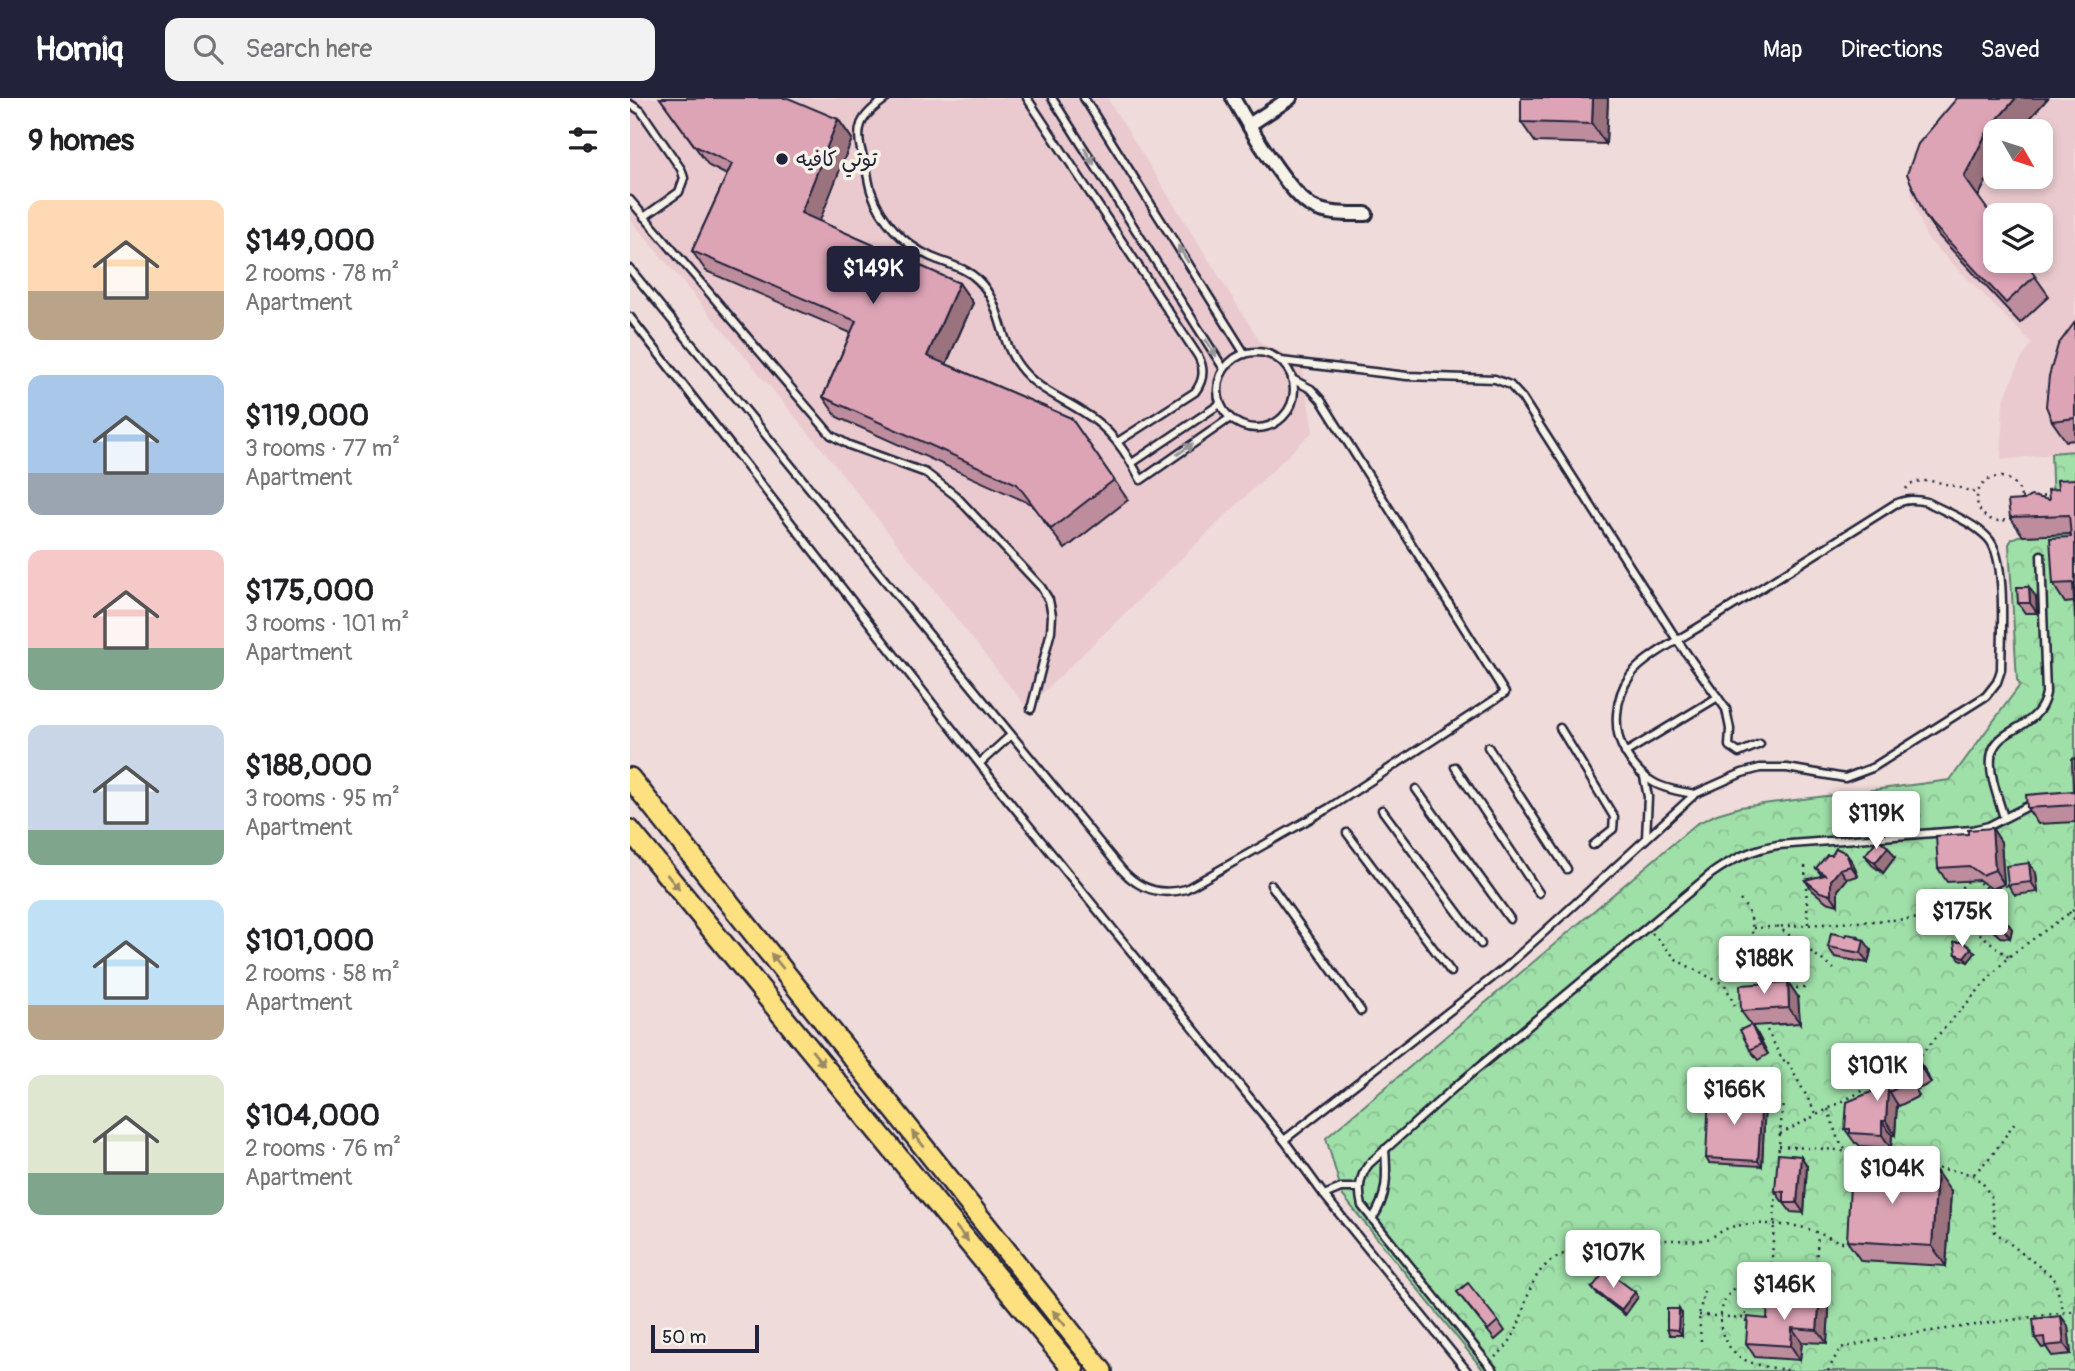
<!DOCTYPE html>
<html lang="en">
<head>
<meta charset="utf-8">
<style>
	:root { --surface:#fff; --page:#f2f2f2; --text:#202124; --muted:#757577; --accent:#22223b }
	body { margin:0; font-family:Pangolin,"Playpen Sans Arabic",sans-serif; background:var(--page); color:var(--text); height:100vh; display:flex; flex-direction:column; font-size:26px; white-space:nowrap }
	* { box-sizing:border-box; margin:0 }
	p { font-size:23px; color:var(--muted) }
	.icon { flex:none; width:38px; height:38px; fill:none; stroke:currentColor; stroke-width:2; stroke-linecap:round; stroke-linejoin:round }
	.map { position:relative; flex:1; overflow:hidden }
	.side { display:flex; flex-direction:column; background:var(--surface); width:630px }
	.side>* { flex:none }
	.needle { width:46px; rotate:129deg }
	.tools { position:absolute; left:1353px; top:21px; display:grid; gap:14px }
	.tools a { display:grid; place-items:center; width:70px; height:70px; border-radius:14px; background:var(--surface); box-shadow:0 4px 10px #0003; font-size:35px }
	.scale { position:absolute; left:21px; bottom:18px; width:108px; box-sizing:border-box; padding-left:7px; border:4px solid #22223b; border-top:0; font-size:19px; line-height:24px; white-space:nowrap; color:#22223b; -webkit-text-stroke:5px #f7f3e8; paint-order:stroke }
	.price { position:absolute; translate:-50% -60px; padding:0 16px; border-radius:7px; background:#fff; color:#222; font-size:23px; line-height:46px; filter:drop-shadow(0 2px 4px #0008) }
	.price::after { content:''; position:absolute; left:50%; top:42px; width:21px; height:16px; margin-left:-10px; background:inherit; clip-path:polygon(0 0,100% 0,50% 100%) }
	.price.selected { background:var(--accent); color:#fff }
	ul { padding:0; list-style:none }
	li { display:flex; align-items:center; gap:21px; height:175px; padding:0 28px }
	li span { display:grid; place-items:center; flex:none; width:196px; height:140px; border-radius:14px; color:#555 }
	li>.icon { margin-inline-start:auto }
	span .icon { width:84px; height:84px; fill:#fffc; stroke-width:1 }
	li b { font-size:30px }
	h2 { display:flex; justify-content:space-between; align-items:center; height:84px; padding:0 28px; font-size:30px }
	header { display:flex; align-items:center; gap:42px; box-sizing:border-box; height:98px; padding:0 35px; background:var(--accent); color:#fff }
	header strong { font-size:33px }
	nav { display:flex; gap:38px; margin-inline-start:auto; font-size:24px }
	.search { width:490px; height:63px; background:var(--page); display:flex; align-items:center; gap:18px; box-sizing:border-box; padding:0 24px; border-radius:14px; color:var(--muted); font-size:26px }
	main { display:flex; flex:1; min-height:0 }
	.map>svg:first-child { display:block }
	.built { fill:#eacace; fill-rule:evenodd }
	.park { fill:url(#park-crowns); stroke:#608072; stroke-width:2 }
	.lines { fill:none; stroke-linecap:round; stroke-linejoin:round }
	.lane-casing { stroke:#22223b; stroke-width:11 }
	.street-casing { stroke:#22223b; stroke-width:18 }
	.primary-casing { stroke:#22223b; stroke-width:24 }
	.path { stroke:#22223b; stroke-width:2.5; stroke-dasharray:2 5; stroke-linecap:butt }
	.lane { stroke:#f7f3e8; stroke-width:6 }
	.street { stroke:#f7f3e8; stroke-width:12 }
	.primary { stroke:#fde080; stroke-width:19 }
	.wall { fill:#be8d9d; stroke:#22223b; stroke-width:2 }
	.shaded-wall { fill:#9b737f; stroke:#22223b; stroke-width:2 }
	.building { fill:#dda4b6; stroke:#22223b; stroke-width:2 }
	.oneway { fill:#97959a }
	.oneway2 { fill:#9a8a61 }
	.poi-dot { fill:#22223b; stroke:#f7f3e8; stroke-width:2.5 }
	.labels { text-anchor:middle; stroke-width:7; stroke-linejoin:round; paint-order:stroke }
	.poi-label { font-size:21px; fill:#22223b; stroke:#f7f3e8; text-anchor:start }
</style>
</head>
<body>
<header>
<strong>Homiq</strong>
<div class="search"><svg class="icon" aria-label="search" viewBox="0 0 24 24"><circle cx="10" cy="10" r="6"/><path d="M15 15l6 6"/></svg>Search here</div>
<nav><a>Map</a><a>Directions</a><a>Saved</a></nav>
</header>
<main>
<section class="side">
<h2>9 homes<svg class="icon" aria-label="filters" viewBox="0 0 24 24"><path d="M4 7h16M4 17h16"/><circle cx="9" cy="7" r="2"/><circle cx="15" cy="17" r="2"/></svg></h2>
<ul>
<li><span style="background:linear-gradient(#ffd9b3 65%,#b9a48a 0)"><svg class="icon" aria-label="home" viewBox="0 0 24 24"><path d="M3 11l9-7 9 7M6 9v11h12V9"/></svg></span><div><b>$149,000</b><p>2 rooms · 78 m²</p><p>Apartment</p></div></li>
<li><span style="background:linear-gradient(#a9c7e8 70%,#9aa5b1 0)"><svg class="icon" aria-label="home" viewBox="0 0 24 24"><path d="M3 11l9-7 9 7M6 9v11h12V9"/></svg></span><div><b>$119,000</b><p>3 rooms · 77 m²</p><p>Apartment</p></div></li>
<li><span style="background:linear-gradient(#f6c9c9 70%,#7fa58c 0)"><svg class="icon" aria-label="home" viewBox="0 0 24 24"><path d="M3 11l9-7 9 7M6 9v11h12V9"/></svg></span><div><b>$175,000</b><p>3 rooms · 101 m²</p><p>Apartment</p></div></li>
<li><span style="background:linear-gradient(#c9d6e8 75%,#7fa58c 0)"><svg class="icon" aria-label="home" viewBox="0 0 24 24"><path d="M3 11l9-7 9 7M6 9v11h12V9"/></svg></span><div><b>$188,000</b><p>3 rooms · 95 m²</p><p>Apartment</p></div></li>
<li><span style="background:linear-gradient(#bfe0f5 75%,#b9a48a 0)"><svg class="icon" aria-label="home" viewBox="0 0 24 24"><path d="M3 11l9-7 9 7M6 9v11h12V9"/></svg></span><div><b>$101,000</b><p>2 rooms · 58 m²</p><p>Apartment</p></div></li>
<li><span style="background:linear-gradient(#dfe7d0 70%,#7fa58c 0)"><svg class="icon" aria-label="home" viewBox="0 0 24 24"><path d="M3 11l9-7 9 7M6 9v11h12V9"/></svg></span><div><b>$104,000</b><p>2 rooms · 76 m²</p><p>Apartment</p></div></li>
</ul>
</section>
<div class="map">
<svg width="1445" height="1273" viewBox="0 0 1445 1273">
	<defs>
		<pattern id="park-crowns" width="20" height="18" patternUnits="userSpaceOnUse" patternTransform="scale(1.75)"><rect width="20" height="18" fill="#9fdfa8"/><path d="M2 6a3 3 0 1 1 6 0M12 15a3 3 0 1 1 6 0" fill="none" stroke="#89bf92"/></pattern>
	</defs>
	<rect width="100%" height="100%" fill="#efdbd9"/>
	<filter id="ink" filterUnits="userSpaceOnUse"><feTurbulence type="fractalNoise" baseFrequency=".0143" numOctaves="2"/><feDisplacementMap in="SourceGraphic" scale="14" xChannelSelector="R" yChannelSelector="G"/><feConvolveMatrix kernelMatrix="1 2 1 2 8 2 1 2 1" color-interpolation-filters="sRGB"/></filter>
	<g filter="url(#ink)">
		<g class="built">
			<polygon points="0,0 477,0 631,245 671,263 683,333 397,610 202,363 0,121"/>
			<path d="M 1349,0 L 1445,0 L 1445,353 L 1371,362 L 1373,305 L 1388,267 L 1402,245 L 1296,139 L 1281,96 L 1293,58 ZM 1365,33 L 1410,33 L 1410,79 L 1365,79 ZM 1365,117 L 1410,117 L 1410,163 L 1365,163 Z"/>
		</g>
		<polygon class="park" points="1445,353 1445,1273 854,1273 713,1098 696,1040 1066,726 1087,716 1110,709 1320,682 1390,587 1387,582 1379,446 1382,441 1388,438 1432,436 1423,406 1421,355"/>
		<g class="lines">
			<g class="lane-casing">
				<g id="lane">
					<path d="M 257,0 C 230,18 223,30 234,62 C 237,72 238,83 241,93 C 251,122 273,146 301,159 C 317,166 335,169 348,182 C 372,205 369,242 389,268 C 406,291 430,299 453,314 C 481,331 496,354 511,382 L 600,320"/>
					<path d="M 397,0 L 568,258 C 575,271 574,282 565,294 L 489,343"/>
					<polyline points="422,0 594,271"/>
					<polyline points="454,0 615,256"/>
					<polyline points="0,6 11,13 51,71 54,80 49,94 14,119"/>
					<polyline points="0,102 201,337 219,347 296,375 326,398 411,489 419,502 422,517 421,533 401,611"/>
					<path d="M 0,171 L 492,772 C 509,791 531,798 556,791 L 699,710 L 875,595 L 691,302 L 681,291 L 662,281"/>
					<polyline points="0,219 370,692 654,1042 694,1097 837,1273"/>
					<circle cx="626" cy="292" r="38"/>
					<polyline points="651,263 777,278 865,281 880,287 892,300 1047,542 1096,611 1100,631 1099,648 1109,655 1130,646"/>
					<polyline points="502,365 590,306"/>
					<polyline points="930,630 984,719 983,731 963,747"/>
					<polyline points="858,649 937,771"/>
					<polyline points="995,655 1088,599"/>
					<polyline points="350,665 381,637"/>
					<polyline points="825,669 909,795"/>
					<polyline points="1014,679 1018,699 1016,740"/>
					<polyline points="786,691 880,821"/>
					<polyline points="752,712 851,846"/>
					<path d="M 1374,720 C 1369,702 1359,678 1361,660 C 1364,627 1409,635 1416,595 L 1411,457"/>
					<polyline points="717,735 821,874"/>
					<polyline points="641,787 731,913"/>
					<path d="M 654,1042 L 876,869 L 1065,696 L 1112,675 L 1130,670 L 1157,670 L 1215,680 L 1242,670 L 1356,598 L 1367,584 L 1371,572 C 1371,542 1378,461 1358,440 C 1343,424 1316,414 1297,404 C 1285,401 1277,401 1265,406 C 1201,446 1138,486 1074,526 C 1055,538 1012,560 1000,578 C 985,599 982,633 995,654 C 1013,685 1031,691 1065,696"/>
					<polyline points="694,1097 711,1090 729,1090"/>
					<path d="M 742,1121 C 758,1099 757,1077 755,1051"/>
					<path d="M 864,1273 L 732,1108 C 728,1092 729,1079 739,1066 L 825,989 L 1081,776 C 1102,761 1122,751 1148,747 L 1342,732 L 1359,728 L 1404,705"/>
				</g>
			</g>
			<g class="street-casing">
				<g id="street">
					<path d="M 603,0 C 617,25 659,97 683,109 C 699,117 718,116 736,116"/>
					<polyline points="619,27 660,0"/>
				</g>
			</g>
			<g class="primary-casing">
				<g id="primary">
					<polyline points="0,680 472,1273"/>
					<polyline points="0,732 444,1273"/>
				</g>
			</g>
			<g class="path">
				<circle cx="1369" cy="401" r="22"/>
				<path d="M 1276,391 C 1288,373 1328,390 1347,395"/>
				<polyline points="1391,400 1419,398"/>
				<polyline points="1175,768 1178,826"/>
				<path d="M 1345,779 C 1354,793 1367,795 1380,785"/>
				<path d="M 1110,802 C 1126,819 1127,841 1111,859"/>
				<polyline points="1439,814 1445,822"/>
				<polyline points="1313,819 1326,795 1339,782"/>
				<polyline points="1147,828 1204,871"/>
				<polyline points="1123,830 1313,819 1342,829 1378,859"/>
				<polyline points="1022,835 1048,863 1095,887 1106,910"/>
				<polyline points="1159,890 1176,890"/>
				<polyline points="1137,932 1153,963 1156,961 1187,1017"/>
				<polyline points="1286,962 1378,859 1445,811"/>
				<polyline points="1198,1011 1208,1042 1216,1052"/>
				<polyline points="1150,1036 1263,977"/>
				<polyline points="1149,1048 1208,1052 1261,1065 1328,1073 1343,1077 1354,1087 1361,1099 1365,1134 1424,1180 1434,1215"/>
				<polyline points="1148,1059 1153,1003"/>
				<polyline points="1344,1076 1363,1056 1387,1021"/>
				<path d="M 1141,1174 C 1099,1175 1072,1223 1105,1255 C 1120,1269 1143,1269 1162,1273"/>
				<polyline points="1140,1194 1146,1093"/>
				<polyline points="1184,1199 1188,1136"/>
				<polyline points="1069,1217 1114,1220"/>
				<path d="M 1118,1231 C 1109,1205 1128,1192 1151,1197"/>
				<polyline points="1071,1243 1069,1217 1074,1193"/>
				<path d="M 865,1259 C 899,1233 889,1192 916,1167 C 943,1142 1005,1142 1040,1142 C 1050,1142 1062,1143 1072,1142 C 1083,1141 1091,1132 1101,1129 C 1121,1124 1145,1126 1165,1128 C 1183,1130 1201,1143 1221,1146"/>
				<polyline points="1198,1273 1210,1250 1266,1238 1445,1213"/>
			</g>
			<use href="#lane" class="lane"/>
			<use href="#street" class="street"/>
			<use href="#primary" class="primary"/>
		</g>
		<g class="wall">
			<polygon points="30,0 208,21 222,41 189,123 329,185 343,205 316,266 441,320 498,402 435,451 401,406 207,319 193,299 221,235 76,173 62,153 97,77 79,68"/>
			<polygon points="978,0 976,46 905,44 891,24"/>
			<polygon points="1327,0 1418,0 1389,33 1365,33 1365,66 1348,99 1419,198 1390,225 1309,138 1295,118"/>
			<polygon points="1445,224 1445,342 1436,343 1422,323"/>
			<polygon points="1445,381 1444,504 1435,505 1423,486 1441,439 1440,436 1393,438 1380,419 1419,402 1428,391"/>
			<polygon points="1406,499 1407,515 1395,515 1388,505"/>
			<polygon points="1445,660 1445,724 1408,726 1397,710 1443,693"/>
			<polygon points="1362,730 1371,744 1374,786 1362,791 1349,782 1317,784 1308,770 1338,736"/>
			<polygon points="1258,749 1265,759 1253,775 1242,767 1235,757"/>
			<polygon points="1223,765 1228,778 1217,781 1208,792 1208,807 1197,804 1182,792 1175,782 1192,778 1186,770"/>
			<polygon points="1406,775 1408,794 1385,797 1378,787"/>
			<polygon points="1368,808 1369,818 1382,831 1380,840 1370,839 1358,828 1351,818"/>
			<polygon points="1230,841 1241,852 1238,865 1205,859 1198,849"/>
			<polygon points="1345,855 1338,864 1330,861 1326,856"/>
			<polygon points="1158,884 1168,899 1170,925 1122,928 1111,913"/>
			<polygon points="1128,937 1138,956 1128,962 1120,952"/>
			<polygon points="1286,960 1296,974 1301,985 1286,992 1289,998 1269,1008 1267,1006 1265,1037 1262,1037 1261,1050 1230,1048 1227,1045 1225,1045 1215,1031 1256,988 1263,978"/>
			<polygon points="1132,998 1135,1003 1132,1068 1079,1065 1076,1060"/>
			<polygon points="1171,1058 1177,1068 1174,1115 1161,1114 1154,1105 1154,1103 1152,1103 1145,1093"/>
			<polygon points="1321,1094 1316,1168 1231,1163 1217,1143"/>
			<polygon points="962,1190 1008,1199 995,1217 966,1195"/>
			<polygon points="827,1194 868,1223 875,1233 865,1242"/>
			<polygon points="1190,1198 1199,1212 1197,1245 1172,1244 1170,1262 1125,1259 1116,1245 1137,1221 1174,1206"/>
			<polygon points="1052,1216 1052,1237 1040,1237 1037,1231"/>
			<polygon points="1431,1218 1438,1228 1441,1256 1422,1258 1416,1249 1412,1250 1405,1240"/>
		</g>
		<g class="shaded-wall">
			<polygon points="963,0 978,0 976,46 962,26"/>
			<polygon points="1386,0 1418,0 1389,33 1365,33 1365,66 1348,99 1334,79 1358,32"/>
			<polygon points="208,21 222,41 185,135 171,115"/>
			<polygon points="329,185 343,205 311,278 297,258"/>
			<polygon points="1399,489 1406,499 1407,515 1400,505"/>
			<polygon points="1362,730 1371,744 1374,786 1365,772"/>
			<polygon points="1258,749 1265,759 1253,775 1245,765"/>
			<polygon points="1216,755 1223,765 1228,778 1221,768"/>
			<polygon points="1399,765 1406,775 1408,794 1401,784"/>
			<polygon points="1210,771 1217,781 1208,792 1208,807 1201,797 1201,782"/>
			<polygon points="1361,798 1368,808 1369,822 1362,812"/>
			<polygon points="1375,821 1382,831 1380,840 1373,830"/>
			<polygon points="1228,838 1233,845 1234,842 1241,852 1238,865 1231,855 1227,840"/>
			<polygon points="1341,850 1345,855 1338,864 1334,859"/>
			<polygon points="1158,884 1168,899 1170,925 1159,910"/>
			<polygon points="1121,927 1128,937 1138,956 1131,946"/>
			<polygon points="1286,960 1296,974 1301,985 1292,971"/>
			<polygon points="1258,991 1267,1006 1265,1037 1256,1023"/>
			<polygon points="1132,998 1135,1003 1132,1068 1128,1063"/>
			<polygon points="1252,1023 1262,1037 1261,1050 1252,1037"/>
			<polygon points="1171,1058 1177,1068 1174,1115 1167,1105"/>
			<polygon points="1307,1074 1321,1094 1316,1168 1302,1148"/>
			<polygon points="1005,1194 1008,1199 995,1217 991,1212"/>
			<polygon points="1190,1198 1199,1212 1197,1245 1187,1232"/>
			<polygon points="1049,1211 1052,1216 1052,1237 1048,1232"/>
			<polygon points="1431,1218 1438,1228 1441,1256 1434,1246"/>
			<polygon points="1162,1230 1172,1244 1170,1262 1161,1248"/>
		</g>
		<g class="building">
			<polygon points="30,0 158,0 208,21 171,115 329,185 297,258 441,320 484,382 421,431 387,386 193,299 226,223 62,153 102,66 65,48"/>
			<polygon points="891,0 963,0 962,26 891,24"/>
			<polygon points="1327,0 1386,0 1358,32 1334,79 1365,122 1365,163 1394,163 1405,178 1376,205 1295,118 1277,76 1288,46"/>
			<polygon points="1445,224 1445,320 1422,323 1416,308 1419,278 1428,247"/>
			<polygon points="1445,381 1445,521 1443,485 1423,486 1420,440 1441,439 1439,417 1380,419 1378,403 1394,402 1401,398 1419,402 1418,392 1428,391 1427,382"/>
			<polygon points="1387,489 1399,489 1400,505 1388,505"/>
			<polygon points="1445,660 1445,707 1397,710 1396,697 1443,693 1442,661"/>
			<polygon points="1362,730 1365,772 1352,777 1339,768 1308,770 1306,738 1338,736 1338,732"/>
			<polygon points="1248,741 1258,749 1245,765 1235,757"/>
			<polygon points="1206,750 1216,755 1221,768 1210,771 1201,782 1201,797 1190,794 1175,782 1195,777 1186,770 1197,757 1202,757"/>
			<polygon points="1399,765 1401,784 1378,787 1376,768"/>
			<polygon points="1349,798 1361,798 1362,812 1367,818 1375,821 1373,830 1363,829 1351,818"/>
			<polygon points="1201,835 1216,838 1217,836 1228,838 1227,840 1234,842 1231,855 1198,849"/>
			<polygon points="1324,844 1333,844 1341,850 1334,859 1326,856"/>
			<polygon points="1158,884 1159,910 1111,913 1110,887"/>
			<polygon points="1121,927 1131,946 1120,952 1110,932"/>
			<polygon points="1286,960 1292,971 1276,979 1279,984 1259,994 1258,991 1256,1023 1252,1023 1252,1037 1220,1035 1220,1031 1215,1031 1217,1004 1256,988 1253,982 1263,978 1260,973"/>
			<polygon points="1079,995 1132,998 1128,1063 1076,1060"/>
			<polygon points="1148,1056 1171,1058 1167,1105 1154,1105 1154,1094 1145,1093"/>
			<polygon points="1221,1069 1307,1074 1302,1148 1217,1143"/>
			<polygon points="976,1172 1005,1194 991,1212 962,1190"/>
			<polygon points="838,1185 868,1223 858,1232 827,1194"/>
			<polygon points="1175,1197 1190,1198 1187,1232 1162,1230 1161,1248 1116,1245 1118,1219 1137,1221 1138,1204 1174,1206"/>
			<polygon points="1037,1211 1049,1211 1048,1232 1037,1231"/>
			<polygon points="1431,1218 1434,1246 1415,1248 1414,1239 1405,1240 1403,1221"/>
		</g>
		<defs><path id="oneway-solid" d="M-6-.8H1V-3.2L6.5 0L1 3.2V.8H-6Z" transform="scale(1.75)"/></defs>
		<g class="oneway">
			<use href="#oneway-solid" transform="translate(459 58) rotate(58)"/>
			<use href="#oneway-solid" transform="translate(553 156) rotate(-122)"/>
			<use href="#oneway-solid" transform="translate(581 250) rotate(58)"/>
			<use href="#oneway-solid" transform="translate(555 351) rotate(-35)"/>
		</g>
		<g class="oneway2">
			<use href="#oneway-solid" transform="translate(43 784) rotate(51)"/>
			<use href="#oneway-solid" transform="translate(147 863) rotate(-129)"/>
			<use href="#oneway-solid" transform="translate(188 960) rotate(51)"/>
			<use href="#oneway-solid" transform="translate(288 1041) rotate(-128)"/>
			<use href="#oneway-solid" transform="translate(332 1136) rotate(51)"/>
			<use href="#oneway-solid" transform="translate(429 1220) rotate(-129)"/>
		</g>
	</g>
	<circle class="poi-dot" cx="152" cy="61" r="7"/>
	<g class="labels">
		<g class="poi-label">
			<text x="166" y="68">توتي كافيه</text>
		</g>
	</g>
</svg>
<div class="tools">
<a><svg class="needle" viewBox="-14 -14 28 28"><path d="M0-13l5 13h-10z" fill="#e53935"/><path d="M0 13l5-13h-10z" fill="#757577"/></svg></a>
<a><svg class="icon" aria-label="layers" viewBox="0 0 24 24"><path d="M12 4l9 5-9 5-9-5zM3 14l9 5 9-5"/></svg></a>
</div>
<div class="scale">50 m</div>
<b class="price selected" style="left:243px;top:208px">$149K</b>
<b class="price" style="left:1246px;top:753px">$119K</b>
<b class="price" style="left:1332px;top:851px">$175K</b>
<b class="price" style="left:1134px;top:898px">$188K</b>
<b class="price" style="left:1247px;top:1005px">$101K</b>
<b class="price" style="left:1104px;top:1029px">$166K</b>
<b class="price" style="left:1262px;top:1108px">$104K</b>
<b class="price" style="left:983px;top:1192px">$107K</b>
<b class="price" style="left:1154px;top:1224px">$146K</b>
</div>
</main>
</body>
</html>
